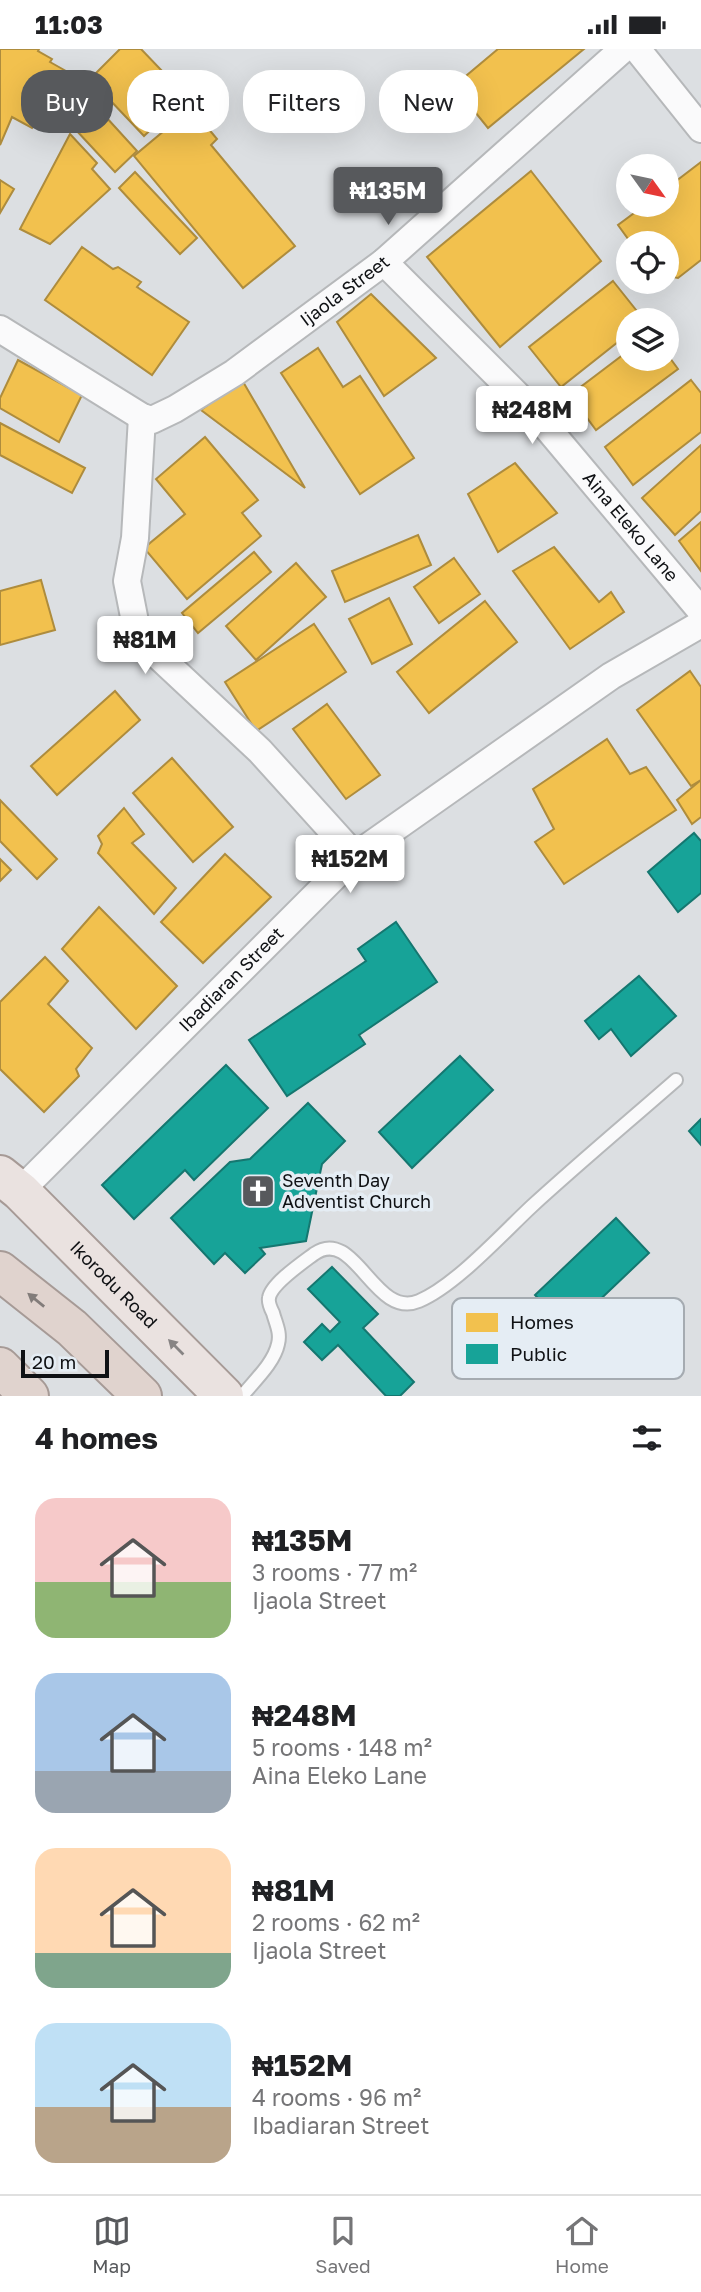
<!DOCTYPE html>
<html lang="en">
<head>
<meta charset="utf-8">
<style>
	:root { --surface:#fff; --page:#f2f2f2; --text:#202124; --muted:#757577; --line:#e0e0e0; --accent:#57595c }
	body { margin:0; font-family:"Golos Text",sans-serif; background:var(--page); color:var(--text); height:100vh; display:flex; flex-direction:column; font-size:26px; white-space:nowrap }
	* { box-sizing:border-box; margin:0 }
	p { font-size:23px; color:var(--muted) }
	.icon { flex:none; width:38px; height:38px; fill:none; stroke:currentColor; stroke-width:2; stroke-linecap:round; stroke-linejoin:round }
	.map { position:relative; height:1347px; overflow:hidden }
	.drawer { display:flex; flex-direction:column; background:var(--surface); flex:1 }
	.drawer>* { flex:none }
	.top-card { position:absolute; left:21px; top:21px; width:660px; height:63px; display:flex; gap:14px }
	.needle { width:46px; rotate:123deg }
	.buttons { position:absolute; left:616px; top:105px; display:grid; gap:14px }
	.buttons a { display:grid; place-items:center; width:63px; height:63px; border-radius:50%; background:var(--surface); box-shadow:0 7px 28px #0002; font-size:35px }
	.scale { position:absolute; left:21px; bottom:18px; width:88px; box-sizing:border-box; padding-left:7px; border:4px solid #0f1114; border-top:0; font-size:19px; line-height:24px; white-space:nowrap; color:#0f1114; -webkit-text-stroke:5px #e5edf4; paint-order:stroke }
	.price { position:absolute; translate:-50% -60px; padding:0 16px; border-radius:7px; background:#fff; color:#222; font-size:23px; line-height:46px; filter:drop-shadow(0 2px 4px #0008) }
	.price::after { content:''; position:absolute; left:50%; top:42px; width:21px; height:16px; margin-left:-10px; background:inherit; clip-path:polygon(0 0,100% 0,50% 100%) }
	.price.active { background:var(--accent); color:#fff }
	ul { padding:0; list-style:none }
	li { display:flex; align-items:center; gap:21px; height:175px; padding:0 35px }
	li span { display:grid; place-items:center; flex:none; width:196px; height:140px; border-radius:21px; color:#555 }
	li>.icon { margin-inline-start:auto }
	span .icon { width:84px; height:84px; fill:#fffc; stroke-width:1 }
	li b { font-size:30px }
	h2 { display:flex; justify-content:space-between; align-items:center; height:84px; padding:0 35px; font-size:30px }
	.pill { padding:0 24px; border-radius:28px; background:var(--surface); box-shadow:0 7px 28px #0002; font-size:24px; line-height:63px }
	.pill.active { background:var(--accent); color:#fff }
	.status { display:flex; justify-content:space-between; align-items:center; height:49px; padding:0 35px; background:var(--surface); direction:ltr }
	.status svg { height:19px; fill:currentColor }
	.tabs { display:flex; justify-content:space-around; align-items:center; height:98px; border-top:2px solid var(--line); background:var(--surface); font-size:19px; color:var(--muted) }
	.tabs a { display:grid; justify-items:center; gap:4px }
	.tabs .active { color:var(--accent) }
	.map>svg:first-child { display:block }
	.homes { fill:#f2c14e; stroke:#ae8c3d; stroke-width:2 }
	.public { fill:#17a398; stroke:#157770; stroke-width:2 }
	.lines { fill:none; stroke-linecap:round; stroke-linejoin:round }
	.service-casing { stroke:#b6b8ba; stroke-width:16 }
	.minor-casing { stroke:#b6b8ba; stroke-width:30 }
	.primary-casing { stroke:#a69a96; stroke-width:42 }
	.motorway-casing { stroke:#a69a96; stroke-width:42 }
	.service { stroke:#fafafb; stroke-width:12 }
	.minor { stroke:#fafafb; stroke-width:26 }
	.primary { stroke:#eae2e0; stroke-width:38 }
	.motorway { stroke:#e0d3ce; stroke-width:38 }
	.oneway { fill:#827c7a }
	.oneway2 { fill:#878484 }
	.labels { text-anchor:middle; stroke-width:7; stroke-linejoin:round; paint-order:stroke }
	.street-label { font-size:18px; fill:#0f1114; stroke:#e5edf4 }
	.poi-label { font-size:18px; fill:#0f1114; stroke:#e5edf4; text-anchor:start }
	.key { fill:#e5edf4; stroke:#a5abb1; stroke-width:2 }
	.key-label { font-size:19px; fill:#0f1114 }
</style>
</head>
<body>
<div class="status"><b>11:03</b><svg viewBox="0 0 49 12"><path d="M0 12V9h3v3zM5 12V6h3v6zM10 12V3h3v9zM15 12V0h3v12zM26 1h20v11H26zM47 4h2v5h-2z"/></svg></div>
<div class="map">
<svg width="701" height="1347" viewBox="0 0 701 1347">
	<rect width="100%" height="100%" fill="#dcdfe2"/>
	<g class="homes">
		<polygon points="0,0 39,0 38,2 52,10 50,13 66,22 32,79 12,68 0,96"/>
		<polygon points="120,0 141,0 186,47 144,87 90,30"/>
		<polygon points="498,0 584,0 488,79 454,37"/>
		<polygon points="85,45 137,102 115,123 62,66"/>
		<polygon points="189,61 195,69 197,66 217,90 211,96 295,197 243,239 134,107"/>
		<polygon points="70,85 97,114 92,120 110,140 50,195 20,180"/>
		<polygon points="701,113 701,211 678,229 667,227 667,194 631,194 618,176 645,156 667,156 667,139"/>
		<polygon points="531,122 601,212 500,298 427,208"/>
		<polygon points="135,123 197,189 180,205 119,139"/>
		<polygon points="0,131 14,140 0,164"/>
		<polygon points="82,198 113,220 118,218 141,233 137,238 189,273 152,326 45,251"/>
		<polygon points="613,232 644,271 628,271 628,285 561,338 529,298"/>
		<polygon points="371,245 436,309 384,347 337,273"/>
		<polygon points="318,299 343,338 360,327 414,409 360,445 281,324"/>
		<polygon points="628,302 628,310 667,310 667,305 678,320 596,381 570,346"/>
		<polygon points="18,311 82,346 59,393 0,359 0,349"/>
		<polygon points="242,331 305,439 201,361"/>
		<polygon points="691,331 701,344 701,383 633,436 605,398"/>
		<polygon points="0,374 85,419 72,444 0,406"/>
		<polygon points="205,388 258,451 242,464 261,487 187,550 144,499 185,465 156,430"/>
		<polygon points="701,396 701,462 675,486 642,449"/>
		<polygon points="515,414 557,464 498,503 468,445"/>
		<polygon points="701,473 701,522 679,492"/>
		<polygon points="418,486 431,516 345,553 332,522"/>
		<polygon points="554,498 599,553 611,543 624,563 570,600 513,522"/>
		<polygon points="254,503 271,523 198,584 182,564"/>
		<polygon points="454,509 480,545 439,574 414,538"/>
		<polygon points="296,514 326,548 256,611 226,577"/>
		<polygon points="41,531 55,581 0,596 0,542"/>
		<polygon points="389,549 412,595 372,615 349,570"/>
		<polygon points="485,552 517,593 429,664 397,623"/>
		<polygon points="314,575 346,623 256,682 225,633"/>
		<polygon points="690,622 701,638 701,731 691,737 637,661"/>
		<polygon points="115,642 140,671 57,746 31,717"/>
		<polygon points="327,655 380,726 346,750 293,680"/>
		<polygon points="607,690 630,725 646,718 676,761 564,835 535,793 554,780 533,740"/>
		<polygon points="172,709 233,778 193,813 133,744"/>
		<polygon points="701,731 701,768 692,775 677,751"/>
		<polygon points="0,751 57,810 37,830 0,792"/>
		<polygon points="124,759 144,785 132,794 176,839 154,865 98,804 102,795 98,787"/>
		<polygon points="225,805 271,848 203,914 161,873"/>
		<polygon points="0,810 11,821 0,832"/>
		<polygon points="99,858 177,937 136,980 62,900"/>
		<polygon points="45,908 68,932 48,955 92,999 76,1020 79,1027 44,1063 0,1020 0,953"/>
	</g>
	<g class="public">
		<polygon points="694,784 701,792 701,844 678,863 648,823"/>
		<polygon points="396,873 437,933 359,986 365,995 287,1047 249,991 366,912 358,900"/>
		<polygon points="639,927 676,967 631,1007 611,980 599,990 585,972"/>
		<polygon points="460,1007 493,1041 412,1119 379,1083"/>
		<polygon points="226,1016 268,1059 194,1131 185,1121 134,1170 102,1136"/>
		<polygon points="308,1054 345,1092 322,1115 306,1192 260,1199 265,1205 245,1224 225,1204 214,1215 171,1169 230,1113 250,1110"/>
		<polygon points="701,1070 701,1096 689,1082"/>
		<polygon points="616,1169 649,1204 568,1281 535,1246"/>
		<polygon points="332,1218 378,1265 363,1279 414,1333 400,1347 386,1347 338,1296 322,1311 304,1293 322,1275 330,1283 340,1273 308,1240"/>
	</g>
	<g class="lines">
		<g class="service-casing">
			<path id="service" d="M 242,1347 C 254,1332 274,1314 278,1295 C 281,1284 276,1275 273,1264 C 271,1260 268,1254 269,1249 C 271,1235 302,1214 314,1205 C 355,1176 374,1271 419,1252 C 455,1237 502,1185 532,1157 C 579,1114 628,1073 676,1031"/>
		</g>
		<g class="minor-casing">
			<g id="minor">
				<polyline points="637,0 701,80"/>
				<path id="s1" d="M 384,213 L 533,362 L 701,562"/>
				<path id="s2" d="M 0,280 L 142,368 L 152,371 L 175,360 L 234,324 L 384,213 L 623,0"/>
				<polyline points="142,368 135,489 127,532 138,588 260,702 355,807"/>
				<path id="s3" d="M 20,1142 L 355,807 L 611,627 L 701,575"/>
			</g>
		</g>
		<g class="primary-casing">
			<g id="primary">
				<path id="s4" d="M 0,1126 L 20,1142 L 224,1347"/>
			</g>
		</g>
		<g class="motorway-casing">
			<g id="motorway">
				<polyline points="0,1222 72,1279 142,1347"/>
				<polyline points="0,1318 29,1347"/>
			</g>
		</g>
		<use href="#service" class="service"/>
		<use href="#minor" class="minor"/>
		<use href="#primary" class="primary"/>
		<use href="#motorway" class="motorway"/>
	</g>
	<defs><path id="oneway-solid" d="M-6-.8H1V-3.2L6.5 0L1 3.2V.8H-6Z" transform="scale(1.75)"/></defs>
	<use class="oneway" href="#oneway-solid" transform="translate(36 1251) rotate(-141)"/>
	<use class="oneway2" href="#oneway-solid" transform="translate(176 1298) rotate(-135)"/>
	<defs>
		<g id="church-square" transform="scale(1.75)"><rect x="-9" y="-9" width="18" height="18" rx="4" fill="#57595c" stroke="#e5edf4"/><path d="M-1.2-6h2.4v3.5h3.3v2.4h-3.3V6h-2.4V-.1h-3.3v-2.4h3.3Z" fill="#fff"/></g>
	</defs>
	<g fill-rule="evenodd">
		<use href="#church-square" x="258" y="1142"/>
	</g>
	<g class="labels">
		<g class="street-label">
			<text dy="6" stroke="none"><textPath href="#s2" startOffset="410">Ijaola Street</textPath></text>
			<text dy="6" stroke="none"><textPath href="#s1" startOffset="362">Aina Eleko Lane</textPath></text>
			<text dy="6" stroke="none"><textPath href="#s3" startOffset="299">Ibadiaran Street</textPath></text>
			<text dy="6" stroke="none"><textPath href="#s4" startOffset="158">Ikorodu Road</textPath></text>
		</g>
		<g class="poi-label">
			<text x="282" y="1138">Seventh Day<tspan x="282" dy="21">Adventist Church</tspan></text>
		</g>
	</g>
	<rect x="452" y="1249" width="232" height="81" rx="10" class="key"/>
	<rect x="466" y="1264" width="32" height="19" fill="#f2c14e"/>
	<rect x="466" y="1295" width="32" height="20" fill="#17a398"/>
	<g class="key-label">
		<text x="510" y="1280">Homes</text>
		<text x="510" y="1312">Public</text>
	</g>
</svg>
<div class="buttons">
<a><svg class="needle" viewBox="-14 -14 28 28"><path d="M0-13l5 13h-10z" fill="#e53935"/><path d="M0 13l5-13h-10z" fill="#757577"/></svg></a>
<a><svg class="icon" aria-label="locate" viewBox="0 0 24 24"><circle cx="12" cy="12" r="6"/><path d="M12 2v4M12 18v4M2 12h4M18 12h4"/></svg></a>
<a><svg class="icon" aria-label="layers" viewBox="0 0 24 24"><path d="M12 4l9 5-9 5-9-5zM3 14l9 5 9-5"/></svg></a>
</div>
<div class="scale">20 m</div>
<b class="price active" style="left:388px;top:178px">₦135M</b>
<b class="price" style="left:532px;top:397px">₦248M</b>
<b class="price" style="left:145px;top:627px">₦81M</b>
<b class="price" style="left:350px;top:846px">₦152M</b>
<div class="top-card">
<a class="pill active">Buy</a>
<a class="pill">Rent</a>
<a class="pill">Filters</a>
<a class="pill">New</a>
</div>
</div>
<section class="drawer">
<h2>4 homes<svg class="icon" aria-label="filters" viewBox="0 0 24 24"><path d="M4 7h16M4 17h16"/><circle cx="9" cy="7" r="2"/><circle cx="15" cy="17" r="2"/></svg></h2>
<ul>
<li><span style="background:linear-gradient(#f6c9c9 60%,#8fb573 0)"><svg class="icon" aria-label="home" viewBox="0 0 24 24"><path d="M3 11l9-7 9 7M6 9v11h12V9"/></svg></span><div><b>₦135M</b><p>3 rooms · 77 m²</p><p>Ijaola Street</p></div></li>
<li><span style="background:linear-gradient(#a9c7e8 70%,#9aa5b1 0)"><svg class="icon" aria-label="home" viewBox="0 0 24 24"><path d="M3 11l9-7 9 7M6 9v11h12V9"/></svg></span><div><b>₦248M</b><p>5 rooms · 148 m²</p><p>Aina Eleko Lane</p></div></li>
<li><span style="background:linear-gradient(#ffd9b3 75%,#7fa58c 0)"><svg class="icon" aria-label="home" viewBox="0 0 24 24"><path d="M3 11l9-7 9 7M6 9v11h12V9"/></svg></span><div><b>₦81M</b><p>2 rooms · 62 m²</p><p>Ijaola Street</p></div></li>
<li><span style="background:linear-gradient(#bfe0f5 60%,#b9a48a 0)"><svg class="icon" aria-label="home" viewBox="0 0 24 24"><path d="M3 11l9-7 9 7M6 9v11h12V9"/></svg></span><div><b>₦152M</b><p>4 rooms · 96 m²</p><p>Ibadiaran Street</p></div></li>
</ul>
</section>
<nav class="tabs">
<a class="active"><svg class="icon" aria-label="map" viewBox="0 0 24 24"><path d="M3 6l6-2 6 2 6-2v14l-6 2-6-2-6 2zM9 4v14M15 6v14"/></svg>Map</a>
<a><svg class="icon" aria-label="saved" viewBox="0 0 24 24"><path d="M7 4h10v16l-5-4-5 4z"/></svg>Saved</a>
<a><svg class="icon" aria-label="home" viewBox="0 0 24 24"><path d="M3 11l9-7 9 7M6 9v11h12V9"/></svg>Home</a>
</nav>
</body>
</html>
